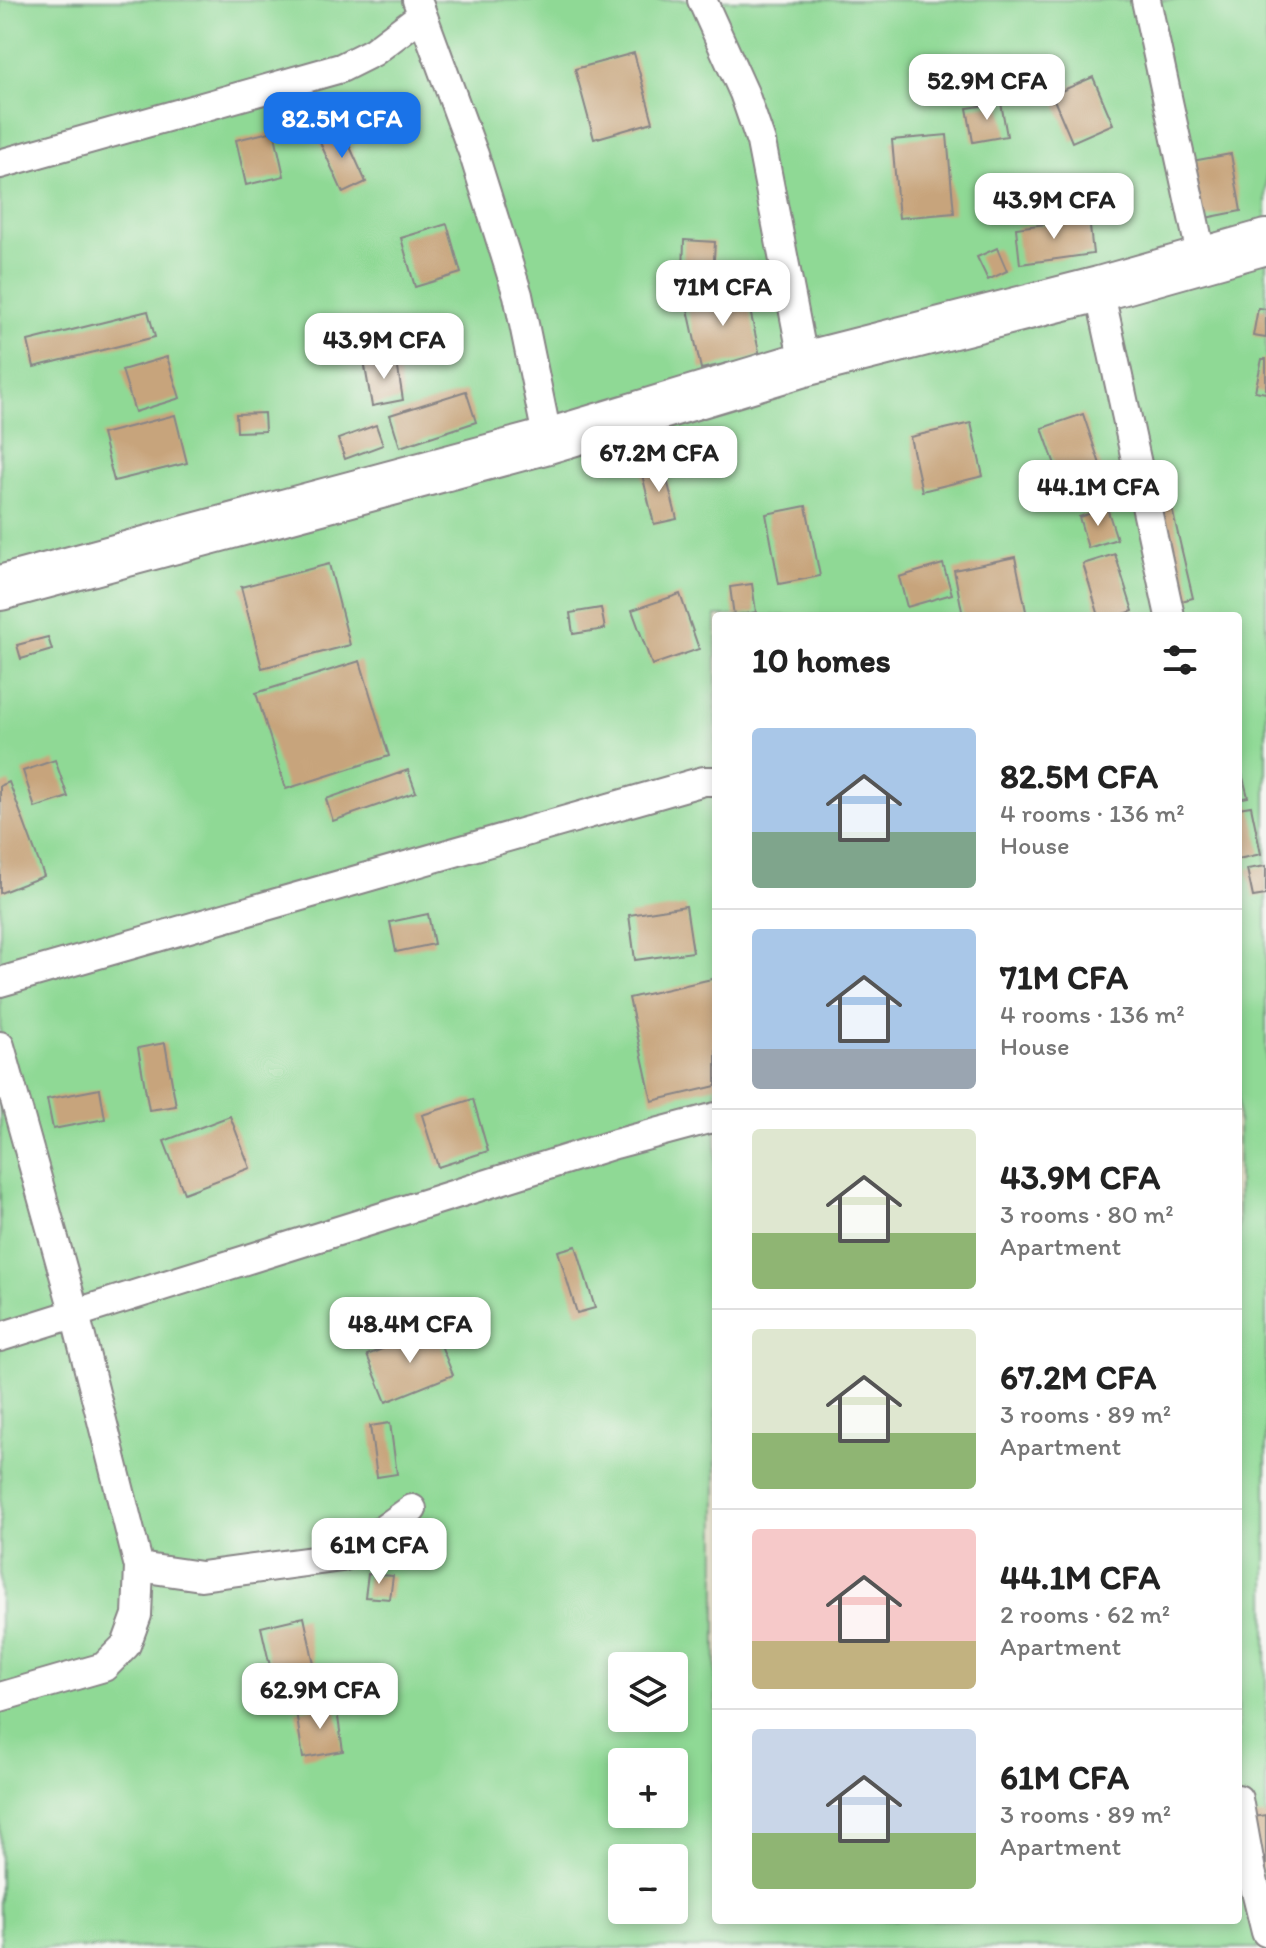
<!DOCTYPE html>
<html lang="en">
<head>
<meta charset="utf-8">
<style>
	:root { --surface:#fff; --page:#f2f2f2; --text:#222; --muted:#767676; --line:#e0e0e0; --accent:#1a73e8 }
	body { margin:0; font-family:Itim,sans-serif; background:var(--page); color:var(--text); height:100vh; display:flex; flex-direction:column; font-size:30px; white-space:nowrap }
	* { box-sizing:border-box; margin:0 }
	p { font-size:26px; color:var(--muted) }
	.icon { flex:none; width:44px; height:44px; fill:none; stroke:currentColor; stroke-width:2; stroke-linecap:round; stroke-linejoin:round }
	.map { position:relative; flex:1; overflow:hidden }
	.side { position:absolute; left:712px; top:612px; width:530px; height:1312px; display:flex; flex-direction:column; background:var(--surface); border-radius:8px; box-shadow:0 4px 12px #0003 }
	.side>* { flex:none }
	.fabs { position:absolute; left:608px; top:1652px; display:grid; gap:16px }
	.fabs a { display:grid; place-items:center; width:80px; height:80px; border-radius:8px; background:var(--surface); box-shadow:0 4px 12px #0003; font-size:40px }
	.price { position:absolute; translate:-50% -68px; padding:0 18px; border-radius:16px; background:#fff; color:#222; font-size:26px; line-height:52px; filter:drop-shadow(0 2px 4px #0008) }
	.price::after { content:''; position:absolute; left:50%; top:48px; width:24px; height:18px; margin-left:-12px; background:inherit; clip-path:polygon(0 0,100% 0,50% 100%) }
	.price.selected { background:var(--accent); color:#fff }
	ul { padding:0; list-style:none }
	li { display:flex; align-items:center; gap:24px; height:200px; padding:0 40px }
	li+li { border-top:2px solid var(--line) }
	li span { display:grid; place-items:center; flex:none; width:224px; height:160px; border-radius:8px; color:#555 }
	li>.icon { margin-inline-start:auto }
	span .icon { width:96px; height:96px; fill:#fffc; stroke-width:1 }
	li b { font-size:34px }
	h2 { display:flex; justify-content:space-between; align-items:center; height:96px; padding:0 40px; font-size:34px }
	.map>svg:first-child { display:block }
	.green { fill:#8fd995; stroke:#587e68; stroke-width:2; fill-rule:evenodd }
	.building { fill:#c7a47c }
	.lines { fill:none; stroke-linecap:round; stroke-linejoin:round }
	.minor-casing { stroke:#888586; stroke-width:32 }
	.trunk-casing { stroke:#888586; stroke-width:48 }
	.minor { stroke:#fff; stroke-width:28 }
	.trunk { stroke:#fff; stroke-width:44 }
</style>
</head>
<body>
<div class="map">
<svg width="1266" height="1948" viewBox="0 0 1266 1948">
	<rect width="100%" height="100%" fill="#f6f6f2"/>
	<filter id="ink" filterUnits="userSpaceOnUse"><feTurbulence type="fractalNoise" baseFrequency=".0125" numOctaves="2"/><feDisplacementMap in="SourceGraphic" scale="16" xChannelSelector="R" yChannelSelector="G"/><feConvolveMatrix kernelMatrix="1 2 1 2 8 2 1 2 1" color-interpolation-filters="sRGB"/></filter>
	<filter id="wash" filterUnits="userSpaceOnUse"><feTurbulence type="fractalNoise" baseFrequency=".006" numOctaves="4" result="noise"/><feDisplacementMap in="SourceGraphic" scale="32" xChannelSelector="R" yChannelSelector="G"/><feGaussianBlur stdDeviation="1.8" result="paint"/><feColorMatrix in="noise" values="0 0 0 0 0 0 0 0 0 0 0 0 0 0 0 0 0 1.4 0 .05"/><feComposite in="paint" operator="in"/></filter>
	<g filter="url(#wash)">
		<rect width="100%" height="100%" fill="#eee8d1"/>
		<path class="green" d="M 0,0 L 1266,0 L 1266,1948 L 0,1948 ZM 716,616 L 1238,616 L 1238,1920 L 716,1920 ZM 622,1666 L 674,1666 L 674,1718 L 622,1718 ZM 622,1762 L 674,1762 L 674,1814 L 622,1814 ZM 622,1858 L 674,1858 L 674,1910 L 622,1910 Z"/>
		<g id="blocks">
			<g class="building">
				<polygon points="634,53 653,122 594,139 575,69"/>
				<polygon points="1093,77 1113,124 1072,142 1052,95"/>
				<polygon points="1001,103 1007,136 973,142 967,108"/>
				<polygon points="341,127 366,182 343,193 318,138"/>
				<polygon points="274,131 284,176 246,185 236,140"/>
				<polygon points="947,135 954,213 899,218 892,140"/>
				<polygon points="1231,154 1241,211 1180,223 1170,165"/>
				<polygon points="1089,218 1093,254 1020,264 1016,228"/>
				<polygon points="447,224 461,273 415,287 401,238"/>
				<polygon points="684,240 715,242 713,275 683,274"/>
				<polygon points="997,248 1007,271 988,280 977,257"/>
				<polygon points="745,287 760,356 701,369 686,300"/>
				<polygon points="1258,308 1266,309 1266,338 1253,336"/>
				<polygon points="148,311 155,337 34,367 28,341"/>
				<polygon points="396,356 403,400 372,406 364,361"/>
				<polygon points="167,357 180,398 135,412 122,370"/>
				<polygon points="1262,359 1266,359 1266,393 1255,391"/>
				<polygon points="466,391 476,422 400,447 390,415"/>
				<polygon points="264,413 265,431 237,432 236,414"/>
				<polygon points="1083,414 1103,473 1063,487 1042,428"/>
				<polygon points="175,415 187,463 114,481 102,434"/>
				<polygon points="971,423 983,476 922,491 910,437"/>
				<polygon points="376,425 383,445 345,459 338,439"/>
				<polygon points="663,464 677,519 654,524 641,470"/>
				<polygon points="1165,479 1193,598 1162,606 1133,487"/>
				<polygon points="806,506 820,576 779,584 766,514"/>
				<polygon points="1107,508 1117,539 1088,548 1079,517"/>
				<polygon points="1115,554 1133,611 1118,616 1099,616 1083,564"/>
				<polygon points="1015,557 1027,616 963,616 954,570"/>
				<polygon points="329,564 350,645 262,668 241,587"/>
				<polygon points="943,564 952,594 907,607 899,577"/>
				<polygon points="752,584 756,612 734,616 730,587"/>
				<polygon points="680,594 699,649 652,665 632,610"/>
				<polygon points="601,608 605,629 573,634 570,613"/>
				<polygon points="48,637 52,650 21,659 17,645"/>
				<polygon points="360,661 389,756 286,789 256,693"/>
				<polygon points="55,760 68,797 35,808 23,771"/>
				<polygon points="1239,762 1248,797 1238,799 1238,763"/>
				<polygon points="408,770 416,792 333,821 326,799"/>
				<polygon points="9,782 44,876 0,893 0,786"/>
				<polygon points="1251,806 1261,854 1238,859 1238,808"/>
				<polygon points="1266,866 1266,895 1253,897 1247,869"/>
				<polygon points="686,906 693,952 635,960 629,915"/>
				<polygon points="428,914 434,944 396,952 390,922"/>
				<polygon points="716,978 716,1086 652,1101 629,998"/>
				<polygon points="165,1043 176,1106 149,1110 138,1048"/>
				<polygon points="100,1089 105,1119 53,1129 47,1099"/>
				<polygon points="473,1099 488,1151 438,1167 422,1115"/>
				<polygon points="230,1116 250,1168 184,1193 164,1141"/>
				<polygon points="576,1246 595,1308 577,1313 558,1251"/>
				<polygon points="434,1328 453,1375 386,1402 367,1355"/>
				<polygon points="390,1423 397,1474 377,1477 370,1426"/>
				<polygon points="368,1574 393,1576 390,1599 365,1597"/>
				<polygon points="304,1617 317,1678 275,1688 261,1627"/>
				<polygon points="336,1704 343,1751 303,1758 296,1711"/>
				<polygon points="1266,1815 1266,1868 1248,1871 1241,1819"/>
			</g>
		</g>
	</g>
	<g filter="url(#ink)">
		<use href="#blocks" fill-opacity="0" stroke="#888586" stroke-width="2"/>
		<g class="lines">
			<g class="minor-casing">
				<g id="minor">
					<polyline points="417,0 474,155 518,295 548,441"/>
					<polyline points="702,0 744,93 761,142 804,364"/>
					<polyline points="1146,0 1202,259"/>
					<polyline points="0,164 341,68 373,52 422,15"/>
					<polyline points="1099,289 1170,616"/>
					<polyline points="0,982 693,784 704,781 716,781"/>
					<polyline points="0,1046 75,1314 139,1567 137,1615 126,1645 104,1667 0,1697"/>
					<polyline points="0,1337 615,1144 716,1117"/>
					<polyline points="139,1567 201,1576 342,1557 359,1547 412,1509"/>
					<polyline points="1238,1799 1251,1871 1266,1932"/>
				</g>
			</g>
			<g class="trunk-casing">
				<polyline id="trunk" points="0,588 548,441 804,364 1099,289 1266,242"/>
			</g>
			<use href="#minor" class="minor"/>
			<use href="#trunk" class="trunk"/>
		</g>
	</g>
</svg>
<div class="fabs">
<a><svg class="icon" aria-label="layers" viewBox="0 0 24 24"><path d="M12 4l9 5-9 5-9-5zM3 14l9 5 9-5"/></svg></a>
<a>+</a>
<a>−</a>
</div>
<b class="price" style="left:987px;top:122px">52.9M CFA</b>
<b class="price selected" style="left:342px;top:160px">82.5M CFA</b>
<b class="price" style="left:1054px;top:241px">43.9M CFA</b>
<b class="price" style="left:723px;top:328px">71M CFA</b>
<b class="price" style="left:384px;top:381px">43.9M CFA</b>
<b class="price" style="left:659px;top:494px">67.2M CFA</b>
<b class="price" style="left:1098px;top:528px">44.1M CFA</b>
<b class="price" style="left:410px;top:1365px">48.4M CFA</b>
<b class="price" style="left:379px;top:1586px">61M CFA</b>
<b class="price" style="left:320px;top:1731px">62.9M CFA</b>
<section class="side">
<h2>10 homes<svg class="icon" aria-label="filters" viewBox="0 0 24 24"><path d="M4 7h16M4 17h16"/><circle cx="9" cy="7" r="2"/><circle cx="15" cy="17" r="2"/></svg></h2>
<ul>
<li><span style="background:linear-gradient(#a9c7e8 65%,#7fa58c 0)"><svg class="icon" aria-label="home" viewBox="0 0 24 24"><path d="M3 11l9-7 9 7M6 9v11h12V9"/></svg></span><div><b>82.5M CFA</b><p>4 rooms · 136 m²</p><p>House</p></div></li>
<li><span style="background:linear-gradient(#a9c7e8 75%,#9aa5b1 0)"><svg class="icon" aria-label="home" viewBox="0 0 24 24"><path d="M3 11l9-7 9 7M6 9v11h12V9"/></svg></span><div><b>71M CFA</b><p>4 rooms · 136 m²</p><p>House</p></div></li>
<li><span style="background:linear-gradient(#dfe7d0 65%,#8fb573 0)"><svg class="icon" aria-label="home" viewBox="0 0 24 24"><path d="M3 11l9-7 9 7M6 9v11h12V9"/></svg></span><div><b>43.9M CFA</b><p>3 rooms · 80 m²</p><p>Apartment</p></div></li>
<li><span style="background:linear-gradient(#dfe7d0 65%,#8fb573 0)"><svg class="icon" aria-label="home" viewBox="0 0 24 24"><path d="M3 11l9-7 9 7M6 9v11h12V9"/></svg></span><div><b>67.2M CFA</b><p>3 rooms · 89 m²</p><p>Apartment</p></div></li>
<li><span style="background:linear-gradient(#f6c9c9 70%,#c2b280 0)"><svg class="icon" aria-label="home" viewBox="0 0 24 24"><path d="M3 11l9-7 9 7M6 9v11h12V9"/></svg></span><div><b>44.1M CFA</b><p>2 rooms · 62 m²</p><p>Apartment</p></div></li>
<li><span style="background:linear-gradient(#c9d6e8 65%,#8fb573 0)"><svg class="icon" aria-label="home" viewBox="0 0 24 24"><path d="M3 11l9-7 9 7M6 9v11h12V9"/></svg></span><div><b>61M CFA</b><p>3 rooms · 89 m²</p><p>Apartment</p></div></li>
</ul>
</section>
</div>
</body>
</html>
